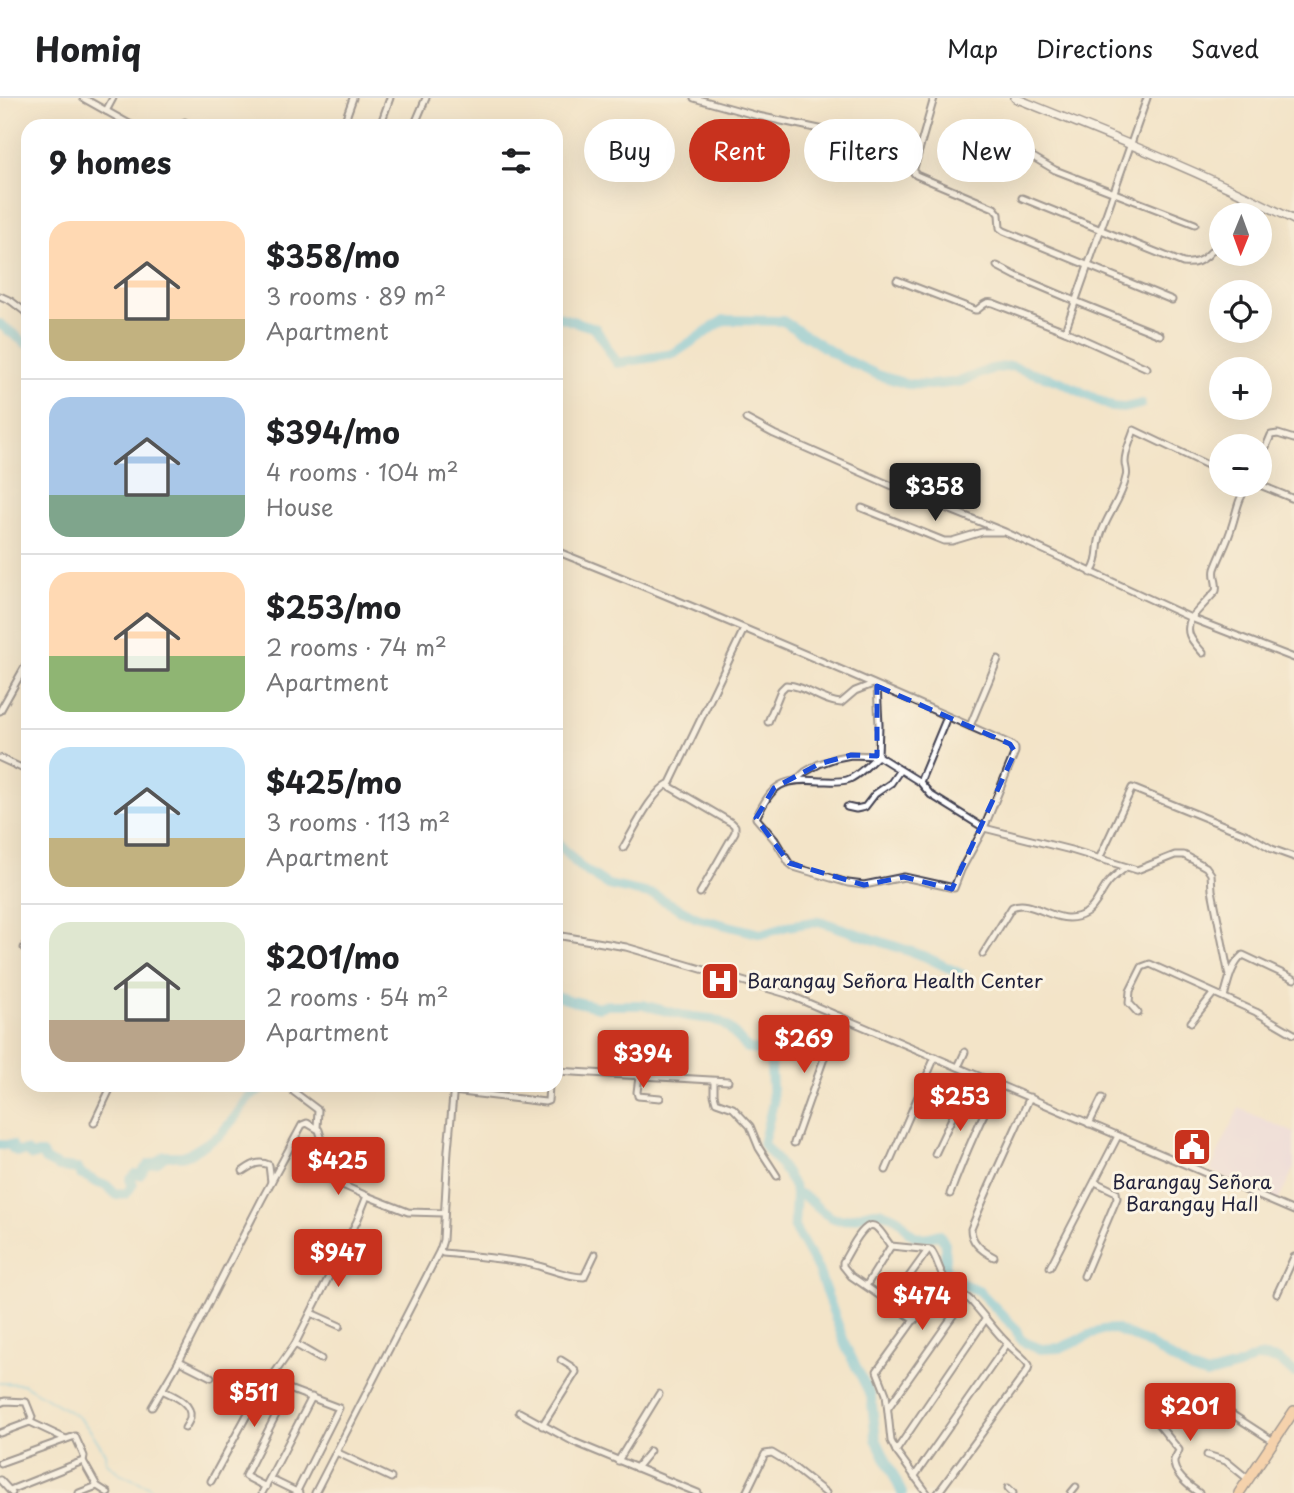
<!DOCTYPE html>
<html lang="en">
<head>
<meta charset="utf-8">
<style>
	:root { --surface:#fff; --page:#f6f6f6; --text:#202124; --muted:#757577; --line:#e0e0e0; --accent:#c8321e }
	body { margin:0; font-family:"Playpen Sans",sans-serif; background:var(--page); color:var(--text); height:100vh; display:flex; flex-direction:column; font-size:26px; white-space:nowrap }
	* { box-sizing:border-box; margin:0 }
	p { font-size:23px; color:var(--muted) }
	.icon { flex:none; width:38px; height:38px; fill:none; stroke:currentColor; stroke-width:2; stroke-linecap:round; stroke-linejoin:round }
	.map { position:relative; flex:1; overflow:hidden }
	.panel { position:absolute; left:21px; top:21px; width:542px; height:973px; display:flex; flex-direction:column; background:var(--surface); border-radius:21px; box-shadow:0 7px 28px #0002 }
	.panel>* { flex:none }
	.hud { position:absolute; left:584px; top:21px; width:604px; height:63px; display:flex; gap:14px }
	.needle { width:46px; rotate:181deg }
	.controls { position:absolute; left:1209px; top:105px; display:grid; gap:14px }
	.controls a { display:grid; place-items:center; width:63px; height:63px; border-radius:50%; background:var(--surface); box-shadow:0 7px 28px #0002; font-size:35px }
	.price { position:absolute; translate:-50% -60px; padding:0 16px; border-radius:7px; background:var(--accent); color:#fff; font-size:23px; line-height:46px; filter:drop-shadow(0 2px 4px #0008) }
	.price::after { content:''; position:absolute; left:50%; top:42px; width:21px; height:16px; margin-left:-10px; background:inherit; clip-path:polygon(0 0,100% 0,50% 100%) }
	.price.selected { background:#222; color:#fff }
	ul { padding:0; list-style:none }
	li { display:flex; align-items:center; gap:21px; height:175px; padding:0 28px }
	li+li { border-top:2px solid var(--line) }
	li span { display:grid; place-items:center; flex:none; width:196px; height:140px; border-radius:21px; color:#555 }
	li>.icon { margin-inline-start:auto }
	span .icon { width:84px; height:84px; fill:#fffc; stroke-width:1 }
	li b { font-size:30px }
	h2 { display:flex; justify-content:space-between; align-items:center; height:84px; padding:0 28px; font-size:30px }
	.chip { padding:0 24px; border-radius:32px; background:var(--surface); box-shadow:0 7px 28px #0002; font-size:24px; line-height:63px }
	.chip.selected { background:var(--accent); color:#fff }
	header { display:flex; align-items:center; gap:42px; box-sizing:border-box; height:98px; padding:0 35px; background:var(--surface); border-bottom:2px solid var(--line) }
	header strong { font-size:33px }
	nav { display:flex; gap:38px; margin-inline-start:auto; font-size:24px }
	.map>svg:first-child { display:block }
	.built { fill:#e8d2ee }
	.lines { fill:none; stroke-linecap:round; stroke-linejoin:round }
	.stream { stroke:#63c4e1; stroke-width:2 }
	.river { stroke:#63c4e1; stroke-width:10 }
	.minor-casing { stroke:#413f50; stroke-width:9 }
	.tertiary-casing { stroke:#413f50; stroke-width:10 }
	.primary-casing { stroke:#413f50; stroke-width:12 }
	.minor { stroke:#fff; stroke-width:5 }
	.tertiary { stroke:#fff; stroke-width:7 }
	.primary { stroke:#f8bd89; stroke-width:9 }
	.marked { fill:none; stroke:#1d4ed8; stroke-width:5; stroke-dasharray:14 9; stroke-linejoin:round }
	.labels { text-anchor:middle; stroke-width:6; stroke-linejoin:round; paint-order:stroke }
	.poi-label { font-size:19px; fill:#22223b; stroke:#fcf5e5; text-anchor:start }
</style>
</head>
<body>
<header>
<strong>Homiq</strong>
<nav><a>Map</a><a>Directions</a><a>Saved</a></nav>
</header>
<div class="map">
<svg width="1294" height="1395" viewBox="0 0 1294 1395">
	<rect width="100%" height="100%" fill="#fcf5e5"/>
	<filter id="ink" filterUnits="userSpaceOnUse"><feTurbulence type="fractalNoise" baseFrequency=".0143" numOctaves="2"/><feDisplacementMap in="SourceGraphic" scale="14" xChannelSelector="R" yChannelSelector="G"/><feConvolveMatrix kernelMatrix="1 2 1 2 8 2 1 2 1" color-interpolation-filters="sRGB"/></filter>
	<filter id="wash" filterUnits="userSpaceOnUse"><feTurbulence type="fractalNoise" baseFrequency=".00686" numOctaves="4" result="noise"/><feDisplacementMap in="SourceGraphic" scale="28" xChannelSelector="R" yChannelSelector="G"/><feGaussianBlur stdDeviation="1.57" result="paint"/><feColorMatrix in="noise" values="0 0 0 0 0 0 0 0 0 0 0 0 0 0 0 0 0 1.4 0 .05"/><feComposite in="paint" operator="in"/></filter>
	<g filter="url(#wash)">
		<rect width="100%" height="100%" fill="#f3e4c8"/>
		<polygon class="built" points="1239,1010 1294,1035 1294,1070 1278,1104 1210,1073"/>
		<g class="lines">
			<polyline class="stream" points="0,1285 23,1286 78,1319 91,1333 105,1355 106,1364 119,1375 148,1388 156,1395"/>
			<g class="river">
				<polyline points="556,218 595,230 617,265 673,256 724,222 783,223 841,260 878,277 907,286 930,287 959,284 991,271 1011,268 1059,283 1112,309 1124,310 1141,306"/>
				<polyline points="0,226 28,247"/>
				<polyline points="556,743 580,769 608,787 654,797 697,820 761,836 788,828 819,823 924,858 965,878"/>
				<path d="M 556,898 L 572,903 L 599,909 L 606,907 L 643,907 L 686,918 L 712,921 L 720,924 L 729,930 L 747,950 L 755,952 L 764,951 L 770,956 L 773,1005 L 763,1046 C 775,1060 790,1077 796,1095 C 810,1097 820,1117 836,1121 C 851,1125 866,1112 878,1114 C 883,1114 894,1118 898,1121 C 903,1124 905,1130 909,1134 C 918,1142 928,1140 939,1136 L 945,1145 L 945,1170 L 954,1180 L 965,1187 L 978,1192 L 1016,1231 L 1019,1239 L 1026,1245 L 1041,1251 L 1060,1250 L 1101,1232 L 1115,1231 L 1145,1244 L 1191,1272 L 1206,1277 L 1236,1269 L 1258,1259 L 1279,1262 L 1294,1275"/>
				<path d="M 0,1047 L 12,1047 L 13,1051 L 18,1054 L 26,1053 L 32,1058 L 38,1056 L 42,1056 L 45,1062 L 59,1069 L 78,1071 L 81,1077 C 90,1078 96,1087 106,1087 L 117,1097 L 120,1095 L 126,1096 L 133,1086 L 130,1082 L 136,1076 L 140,1077 L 148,1067 L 158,1064 L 165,1058 L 182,1058 L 191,1055 L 220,1037 L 235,1019 L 248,1000 L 267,987"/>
				<polyline points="796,1095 794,1129 818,1172 846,1249 871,1298 876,1341 902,1395"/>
			</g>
		</g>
	</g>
	<g filter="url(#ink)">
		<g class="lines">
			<g class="minor-casing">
				<g id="minor">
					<polyline points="83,0 133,28"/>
					<polyline points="694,0 758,18 919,52"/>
					<polyline points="934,0 914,70 914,75 916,77 994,110 999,116 1000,130 1004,133 1172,202"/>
					<polyline points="106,13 113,0"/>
					<polyline points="178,28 185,24"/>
					<polyline points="343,28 353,0"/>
					<polyline points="380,28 390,0"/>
					<polyline points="414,28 426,0"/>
					<polyline points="1033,59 1055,72 1195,126"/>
					<path d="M 1022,100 L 1183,165 C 1203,168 1214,152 1222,137"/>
					<polyline points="1233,117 1248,98"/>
					<polyline points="997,168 1016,178 1075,203 1160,237"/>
					<path d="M 897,182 L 975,212 L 977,212 C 983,208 985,203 993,205 L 1065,233 L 1147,270"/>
					<polyline points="0,198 11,203 28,216"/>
					<polyline points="1065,233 1147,0"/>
					<polyline points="746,321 774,336 906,394 1005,434 1191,520 1294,560"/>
					<polyline points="1260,363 1271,337 1278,336 1294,341"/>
					<polyline points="1260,387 1294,401"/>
					<polyline points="862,410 944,443 952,443 982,434 1002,434"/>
					<path d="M 556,453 C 709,514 860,579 1010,646 L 1015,650 L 1015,654 L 984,730 L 961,772 L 954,790 L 904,779 L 864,787 L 848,785 L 794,769 L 789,765 L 775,742 L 756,720 C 773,686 781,680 820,683 C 828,683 839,684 847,682 C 858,679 869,665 878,658 L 879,627 L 877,588"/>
					<path d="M 1091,475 C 1100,461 1096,453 1100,439 C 1106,418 1122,401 1126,379 C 1128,374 1125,369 1125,364 C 1125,353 1131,342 1134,332 L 1222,374"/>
					<path d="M 1203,555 C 1193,543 1184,537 1191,520 L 1216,493 C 1218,485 1213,479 1215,471 C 1220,457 1228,443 1232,428 C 1237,413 1238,399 1249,387"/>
					<polyline points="0,613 28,563"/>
					<path d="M 768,624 L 781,592 L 786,587 C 805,587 821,604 841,605 L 855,593 L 873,586"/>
					<polyline points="970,628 998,561"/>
					<polyline points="0,660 28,673"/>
					<polyline points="796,682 805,674 819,666 836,660 851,657 878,658 920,684 931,697 984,730 1071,752 1137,772 1175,757 1184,757 1206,769 1211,776 1212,792 1229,878"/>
					<polyline points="920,684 947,619"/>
					<polyline points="667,687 732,725 735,728 735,734 700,795"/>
					<polyline points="847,709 856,711 865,709 875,696 891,685 900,672"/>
					<path d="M 623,750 C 634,732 652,693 670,685 L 744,531"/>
					<polyline points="1099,761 1132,690 1250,738 1272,751 1294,759"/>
					<polyline points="556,837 626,849 787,896 1294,1113"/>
					<polyline points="24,850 28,842"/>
					<path d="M 983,856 L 1012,809 C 1034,799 1058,832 1086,815 C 1097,808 1100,794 1109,784 C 1113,779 1120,774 1125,770"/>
					<path d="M 1224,899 C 1228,885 1231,867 1243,857 L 1294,881"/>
					<polyline points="1138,915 1129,905 1130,893 1142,869 1150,866 1256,914 1294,936"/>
					<polyline points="1191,924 1213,896"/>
					<polyline points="958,969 965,954"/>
					<polyline points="556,973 728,983"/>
					<polyline points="639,979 637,994 638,998 660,1000"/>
					<polyline points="714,984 714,997 716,1004 733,1010 750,1028 759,1050 777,1078"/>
					<polyline points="453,993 545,1004 548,1003 549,987"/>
					<polyline points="294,994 318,1012 317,1030"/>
					<polyline points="94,1025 112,987"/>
					<polyline points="1089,1026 1102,1000"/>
					<polyline points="794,1045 839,918"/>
					<polyline points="935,1056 961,1001 986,1011"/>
					<polyline points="886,1072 935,959"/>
					<path d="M 243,1073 C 252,1067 258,1062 269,1067 L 271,1084"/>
					<path d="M 950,1096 C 964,1059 979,1023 999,987"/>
					<path d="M 440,1152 L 443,1155 C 474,1158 501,1160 531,1166 C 549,1170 566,1179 584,1179 L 595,1156"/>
					<path d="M 994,1159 C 982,1153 971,1145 971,1131 C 989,1087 1010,1043 1030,999"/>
					<polyline points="1050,1169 1118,1038"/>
					<polyline points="1084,1178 1117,1100 1116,1094 1095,1084"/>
					<polyline points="866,1188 891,1148"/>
					<polyline points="1277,1196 1294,1159"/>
					<polyline points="890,1205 928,1152"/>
					<polyline points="311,1215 340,1228"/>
					<path d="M 915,1222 L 851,1178 L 843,1168 L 843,1164 C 849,1155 864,1120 876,1129 C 882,1134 886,1142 891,1148 L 931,1152 C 939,1163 939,1176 949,1186 C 955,1192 964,1196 970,1202 C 983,1216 993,1231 1006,1244 C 1013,1252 1023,1258 1029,1267 L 1028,1272 L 938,1395"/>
					<polyline points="295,1246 321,1261"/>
					<polyline points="179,1263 211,1279"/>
					<path d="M 162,1292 C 173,1298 192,1304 190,1319 C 190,1323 187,1326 185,1330"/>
					<polyline points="0,1305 5,1303 26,1304 32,1319 30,1324 0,1335"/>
					<polyline points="152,1309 179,1263 262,1101 302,1027 307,1025 319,1032 322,1042 316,1066 320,1077 367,1098 408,1114 444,1115"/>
					<polyline points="888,1310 966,1199"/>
					<polyline points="519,1314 574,1344 698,1395"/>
					<polyline points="1230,1315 1273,1343"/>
					<path d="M 1150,1316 L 1179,1352 C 1179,1353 1174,1362 1174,1362 C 1172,1375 1190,1389 1199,1395"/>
					<polyline points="30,1324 66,1341"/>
					<polyline points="542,1328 576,1274 572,1269 561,1262"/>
					<polyline points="896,1353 985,1222"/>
					<polyline points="336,1354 391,1380"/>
					<polyline points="1207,1357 1226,1363 1248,1381"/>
					<polyline points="83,1363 97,1388"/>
					<polyline points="618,1363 659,1296"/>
					<polyline points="0,1365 75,1338 84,1358 83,1363 10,1392"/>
					<polyline points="636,1370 650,1353"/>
					<polyline points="914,1379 1007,1246"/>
					<polyline points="270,1381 299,1395"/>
					<polyline points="0,1382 12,1395"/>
					<polyline points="211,1383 253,1306 295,1246 357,1123 367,1098"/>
					<polyline points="266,1389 245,1378 289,1291 339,1310 296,1395"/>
					<polyline points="1008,1390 1013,1395"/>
					<polyline points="79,1395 97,1388 108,1395"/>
					<polyline points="262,1395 312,1299"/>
					<polyline points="315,1395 440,1152 443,1142 448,1052 454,987"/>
					<polyline points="746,1395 765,1356 772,1355 787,1364 826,1395"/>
					<polyline points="927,1395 896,1353 891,1343 886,1296 877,1273 944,1180"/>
					<polyline points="1071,1395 1076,1389"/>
				</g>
			</g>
			<g class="tertiary-casing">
				<path id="tertiary" d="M 1015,0 C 1110,38 1204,75 1294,122"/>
			</g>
			<g class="primary-casing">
				<polyline id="primary" points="1239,1395 1294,1313"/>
			</g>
			<use href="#minor" class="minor"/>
			<use href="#tertiary" class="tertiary"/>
			<use href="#primary" class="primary"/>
		</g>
	</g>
	<path d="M0 0H1294V1395H0ZM 877,588 L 1010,646 L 1015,654 L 952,791 L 904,779 L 864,787 L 789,765 L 756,720 L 774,690 L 819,666 L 851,657 L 877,658 Z" fill="#f3e4c8" fill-opacity=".55" fill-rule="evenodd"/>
	<path class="marked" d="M 877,588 L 1010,646 L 1015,654 L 952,791 L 904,779 L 864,787 L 789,765 L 756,720 L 774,690 L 819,666 L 851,657 L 877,658 Z"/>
	<defs>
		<g id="hospital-square" transform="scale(2.0125)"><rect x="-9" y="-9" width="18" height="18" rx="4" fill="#c8321e" stroke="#fcf5e5"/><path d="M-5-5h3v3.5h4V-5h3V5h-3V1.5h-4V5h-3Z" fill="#fff"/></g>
		<g id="civic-square" transform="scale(2.0125)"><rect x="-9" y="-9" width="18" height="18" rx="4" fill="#c8321e" stroke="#fcf5e5"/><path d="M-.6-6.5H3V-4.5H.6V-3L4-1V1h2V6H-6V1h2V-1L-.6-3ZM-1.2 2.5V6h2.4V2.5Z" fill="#fff"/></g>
	</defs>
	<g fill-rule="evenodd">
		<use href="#hospital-square" x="720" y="883"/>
		<use href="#civic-square" x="1192" y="1049"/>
	</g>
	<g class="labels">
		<g class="poi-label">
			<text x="747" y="890">Barangay Señora Health Center</text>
			<text x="1192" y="1091" text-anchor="middle">Barangay Señora<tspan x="1192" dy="22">Barangay Hall</tspan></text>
		</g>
	</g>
</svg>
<div class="controls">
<a><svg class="needle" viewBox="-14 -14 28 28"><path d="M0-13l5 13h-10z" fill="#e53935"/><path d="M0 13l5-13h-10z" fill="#757577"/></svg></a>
<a><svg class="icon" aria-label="locate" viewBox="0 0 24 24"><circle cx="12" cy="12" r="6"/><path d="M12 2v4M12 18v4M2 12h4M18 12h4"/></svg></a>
<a>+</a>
<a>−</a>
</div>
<b class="price selected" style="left:935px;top:425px">$358</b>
<b class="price" style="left:804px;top:977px">$269</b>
<b class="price" style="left:643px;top:992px">$394</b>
<b class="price" style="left:960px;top:1035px">$253</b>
<b class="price" style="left:338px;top:1099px">$425</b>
<b class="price" style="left:338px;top:1191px">$947</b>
<b class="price" style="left:922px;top:1234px">$474</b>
<b class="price" style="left:254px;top:1331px">$511</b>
<b class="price" style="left:1190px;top:1345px">$201</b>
<div class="hud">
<a class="chip">Buy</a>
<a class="chip selected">Rent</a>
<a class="chip">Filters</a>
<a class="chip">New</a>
</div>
<section class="panel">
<h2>9 homes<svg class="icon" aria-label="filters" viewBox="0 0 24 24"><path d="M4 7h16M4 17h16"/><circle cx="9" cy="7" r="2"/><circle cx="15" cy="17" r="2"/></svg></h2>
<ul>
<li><span style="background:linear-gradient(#ffd9b3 70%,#c2b280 0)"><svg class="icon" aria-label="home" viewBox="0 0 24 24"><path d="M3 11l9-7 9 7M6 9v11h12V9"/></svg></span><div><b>$358/mo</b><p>3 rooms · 89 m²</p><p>Apartment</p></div></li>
<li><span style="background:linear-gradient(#a9c7e8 70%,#7fa58c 0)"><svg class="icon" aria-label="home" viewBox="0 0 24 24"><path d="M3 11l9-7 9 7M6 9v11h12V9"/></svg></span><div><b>$394/mo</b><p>4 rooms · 104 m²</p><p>House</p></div></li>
<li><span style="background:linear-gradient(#ffd9b3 60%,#8fb573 0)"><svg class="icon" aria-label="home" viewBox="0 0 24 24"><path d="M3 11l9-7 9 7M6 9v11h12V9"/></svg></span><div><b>$253/mo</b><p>2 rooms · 74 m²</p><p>Apartment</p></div></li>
<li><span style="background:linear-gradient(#bfe0f5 65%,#c2b280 0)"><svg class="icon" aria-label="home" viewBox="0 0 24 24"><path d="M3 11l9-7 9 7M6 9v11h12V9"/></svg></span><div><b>$425/mo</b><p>3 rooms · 113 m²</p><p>Apartment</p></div></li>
<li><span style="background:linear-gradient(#dfe7d0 70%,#b9a48a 0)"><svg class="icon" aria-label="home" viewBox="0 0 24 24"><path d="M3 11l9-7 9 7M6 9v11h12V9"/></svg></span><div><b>$201/mo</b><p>2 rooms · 54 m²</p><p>Apartment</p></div></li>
</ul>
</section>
</div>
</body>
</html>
